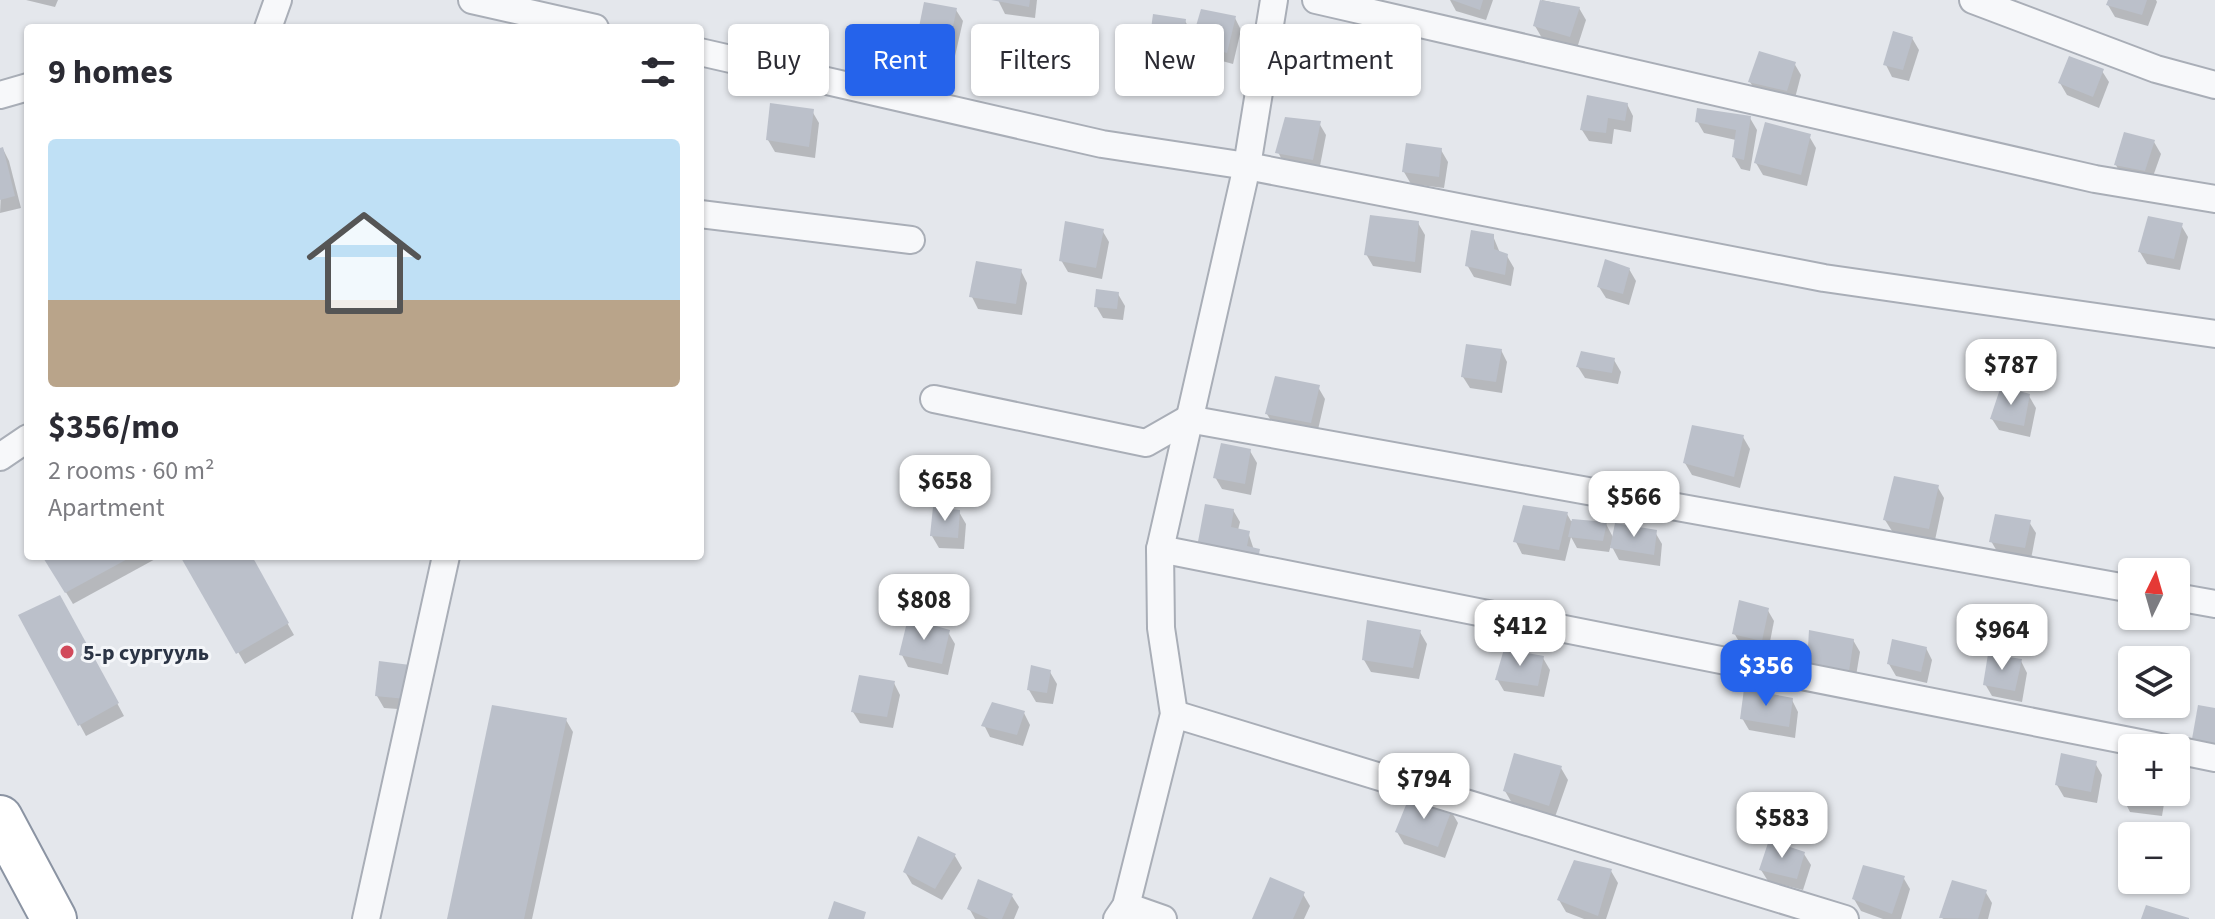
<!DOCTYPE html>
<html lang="en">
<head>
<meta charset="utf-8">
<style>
	:root { --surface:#fff; --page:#f7f7f7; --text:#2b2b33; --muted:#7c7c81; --accent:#2563eb }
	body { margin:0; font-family:"Source Sans 3",sans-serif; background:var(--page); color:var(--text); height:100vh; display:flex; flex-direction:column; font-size:30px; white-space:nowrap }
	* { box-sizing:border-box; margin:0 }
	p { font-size:26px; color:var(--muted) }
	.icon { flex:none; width:44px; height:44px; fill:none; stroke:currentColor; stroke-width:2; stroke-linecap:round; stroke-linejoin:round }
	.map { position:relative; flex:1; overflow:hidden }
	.drawer { position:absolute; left:24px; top:24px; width:680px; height:536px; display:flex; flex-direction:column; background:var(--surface); border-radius:8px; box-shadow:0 2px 6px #0004 }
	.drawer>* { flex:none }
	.hud { position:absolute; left:728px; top:24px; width:760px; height:72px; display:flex; gap:16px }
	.needle { width:52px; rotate:5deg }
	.controls { position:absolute; left:2118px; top:558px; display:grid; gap:16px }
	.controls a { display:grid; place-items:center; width:72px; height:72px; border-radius:8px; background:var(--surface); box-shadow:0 2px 6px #0004; font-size:40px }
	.price { position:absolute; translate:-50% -68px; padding:0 18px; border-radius:16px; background:#fff; color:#222; font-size:26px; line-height:52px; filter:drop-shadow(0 2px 4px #0008) }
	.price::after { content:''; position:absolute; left:50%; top:48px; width:24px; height:18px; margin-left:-12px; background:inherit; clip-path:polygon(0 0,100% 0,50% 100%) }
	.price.on { background:var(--accent); color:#fff }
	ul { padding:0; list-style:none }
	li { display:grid; align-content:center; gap:16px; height:424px; padding:0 24px }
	li span { display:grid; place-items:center; height:248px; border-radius:8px; color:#555 }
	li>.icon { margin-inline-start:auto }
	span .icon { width:144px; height:144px; fill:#fffc; stroke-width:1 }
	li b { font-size:34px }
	h2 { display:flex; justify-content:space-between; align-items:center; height:96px; padding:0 24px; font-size:34px }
	.tag { padding:0 28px; border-radius:8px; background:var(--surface); box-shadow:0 2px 6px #0004; font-size:28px; line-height:72px }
	.tag.on { background:var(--accent); color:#fff }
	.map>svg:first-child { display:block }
	.shadow { fill:#0003 }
	.building { fill:#bbc0ca }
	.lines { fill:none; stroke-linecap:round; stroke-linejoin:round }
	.street-casing { stroke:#a9aeb7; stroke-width:30 }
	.highway-casing { stroke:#8b94a3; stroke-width:48 }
	.street { stroke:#f7f8fa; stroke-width:26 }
	.highway { stroke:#fff; stroke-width:44 }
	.poi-dot { fill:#d1495b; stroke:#f4f6f9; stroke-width:3 }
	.labels { text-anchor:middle; stroke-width:6; stroke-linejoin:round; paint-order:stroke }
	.poi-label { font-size:22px; font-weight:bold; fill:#2b3445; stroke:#f4f6f9; text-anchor:start }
</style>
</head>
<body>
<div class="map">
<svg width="2215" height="919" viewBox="0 0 2215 919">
	<rect width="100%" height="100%" fill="#e4e7ec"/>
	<g class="shadow">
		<polygon points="26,0 58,0 55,7"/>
		<polygon points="998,0 1037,0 1035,18 1005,14"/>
		<polygon points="1450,0 1493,0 1486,20 1456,11"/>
		<polygon points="1542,0 1579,8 1586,20 1577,48 1542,38 1535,26"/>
		<polygon points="2110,0 2156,0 2157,2 2148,26 2115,17 2108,5"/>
		<polygon points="956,10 963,21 952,69 923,63 917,51"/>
		<polygon points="1235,18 1241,30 1233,64 1200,55 1193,43"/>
		<polygon points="1185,21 1192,33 1188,59 1158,55 1151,44"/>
		<polygon points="1912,38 1919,50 1909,81 1892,77 1886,65"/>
		<polygon points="1794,63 1801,75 1794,102 1757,93 1750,82"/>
		<polygon points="2102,71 2109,82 2099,108 2067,95 2060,83"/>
		<polygon points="1627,104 1633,116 1631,132 1614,129 1612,144 1589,141 1582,130"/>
		<polygon points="812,111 819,123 815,158 775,152 768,140"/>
		<polygon points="1750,118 1757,130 1750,171 1741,169 1734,157 1736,140 1704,133 1697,121"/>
		<polygon points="1319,123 1326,135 1319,171 1284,164 1278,152"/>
		<polygon points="1809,136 1816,148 1807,186 1763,175 1756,163"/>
		<polygon points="2154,142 2161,154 2151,182 2122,177 2116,165"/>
		<polygon points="3,149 9,161 21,208 0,213"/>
		<polygon points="1441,150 1448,162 1444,188 1411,184 1404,172"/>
		<polygon points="1418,223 1425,235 1421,273 1373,266 1366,254"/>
		<polygon points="2181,225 2188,237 2180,270 2147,264 2140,252"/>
		<polygon points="1102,230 1109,242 1102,279 1068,272 1061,260"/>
		<polygon points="1493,236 1500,253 1507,256 1514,268 1511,286 1474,277 1467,265"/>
		<polygon points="1629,269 1636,281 1629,305 1606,298 1599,287"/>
		<polygon points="1021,271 1027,283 1022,315 978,309 972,297"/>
		<polygon points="1118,294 1125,306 1123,320 1103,318 1096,306"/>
		<polygon points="1501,350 1507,362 1502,393 1470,388 1463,377"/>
		<polygon points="1614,360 1621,372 1618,384 1585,378 1578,367"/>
		<polygon points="1318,387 1325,399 1317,434 1274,426 1267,414"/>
		<polygon points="2029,396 2036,408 2030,437 1999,430 1992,419"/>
		<polygon points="1743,437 1750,449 1740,488 1692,475 1685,463"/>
		<polygon points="1250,451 1257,463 1251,495 1222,489 1215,477"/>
		<polygon points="945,469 952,480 948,500 923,496 916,485"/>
		<polygon points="1937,486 1944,498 1935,540 1892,531 1885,520"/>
		<polygon points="1233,510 1240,522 1238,530 1248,532 1254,550 1266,562 1206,559"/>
		<polygon points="959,512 966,524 964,549 939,548 932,536"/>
		<polygon points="1567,514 1571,521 1606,524 1614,539 1655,532 1662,544 1660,566 1619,560 1611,545 1609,552 1577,548 1571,537 1565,561 1522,554 1516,542"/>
		<polygon points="2029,522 2036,533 2031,559 1998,553 1991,541"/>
		<polygon points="44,556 159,556 159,557 73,604"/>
		<polygon points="183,556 249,556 294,635 245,664"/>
		<polygon points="60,597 124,716 86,736 21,616"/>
		<polygon points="1767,609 1774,621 1768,652 1741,645 1734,633"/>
		<polygon points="948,632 955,644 948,675 908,667 902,655"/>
		<polygon points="1420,632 1427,644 1419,679 1371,672 1364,660"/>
		<polygon points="1853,640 1860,652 1855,682 1809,664"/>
		<polygon points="1926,648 1932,660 1927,683 1896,676 1889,664"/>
		<polygon points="1543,658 1550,670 1544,697 1504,691 1497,679"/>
		<polygon points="2021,661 2027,673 2022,702 1992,696 1985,684"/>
		<polygon points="381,663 412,710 384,708 377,696"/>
		<polygon points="1050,672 1057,684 1053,704 1036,702 1029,690"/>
		<polygon points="894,683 900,695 893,728 860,723 853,712"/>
		<polygon points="1792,700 1798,712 1795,738 1749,730 1742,718"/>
		<polygon points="1024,713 1030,725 1023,746 990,737 984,725"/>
		<polygon points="566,720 573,732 532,919 449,919"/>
		<polygon points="2095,763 2102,775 2097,803 2064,797 2057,785"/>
		<polygon points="1561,768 1568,780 1555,817 1512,803 1505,791"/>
		<polygon points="2132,773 2132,792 2166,792 2162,816 2130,812 2124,800"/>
		<polygon points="1451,811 1458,823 1445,858 1404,844 1397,832"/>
		<polygon points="919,839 955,856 962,868 942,900 912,884 905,872"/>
		<polygon points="1804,854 1811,865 1803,890 1768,881 1761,870"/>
		<polygon points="1611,871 1618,883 1606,919 1584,919 1566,912 1559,900"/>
		<polygon points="1903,877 1910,889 1901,919 1883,919 1861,911 1854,899"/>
		<polygon points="1985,891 1992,903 1988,919 1942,919"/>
		<polygon points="1303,894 1310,906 1304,919 1254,919"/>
		<polygon points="1012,896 1019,907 1014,919 975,919 969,908"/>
	</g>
	<g class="building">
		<polygon points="991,0 1030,0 1029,7"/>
		<polygon points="1452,0 1483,0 1480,10"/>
		<polygon points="1540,0 1580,7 1570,37 1533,26"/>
		<polygon points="2108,0 2147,0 2142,15 2106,5"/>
		<polygon points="924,2 957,8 946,58 914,52"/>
		<polygon points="1201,9 1236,16 1227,53 1191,43"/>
		<polygon points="1153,14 1186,19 1182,48 1149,44"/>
		<polygon points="1893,31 1913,37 1903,70 1883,65"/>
		<polygon points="1759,51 1796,62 1787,91 1748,82"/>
		<polygon points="2069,56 2104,69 2093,97 2058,83"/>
		<polygon points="1587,95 1628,103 1625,121 1608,118 1606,133 1580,130"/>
		<polygon points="770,103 814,109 809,147 766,140"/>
		<polygon points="1697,108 1751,116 1744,160 1732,157 1736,130 1695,122"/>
		<polygon points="1285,117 1321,121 1313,160 1275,153"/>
		<polygon points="1765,122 1811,134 1801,175 1754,163"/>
		<polygon points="2124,132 2155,140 2145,171 2114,165"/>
		<polygon points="1406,143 1442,148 1439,177 1402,172"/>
		<polygon points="3,147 15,196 0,200 0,148"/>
		<polygon points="1370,215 1419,221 1415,262 1364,255"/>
		<polygon points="2148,216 2183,223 2174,259 2138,252"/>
		<polygon points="1065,221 1104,229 1096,268 1059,261"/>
		<polygon points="1471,230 1494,234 1494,249 1508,254 1505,275 1465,266"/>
		<polygon points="1605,259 1630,268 1623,294 1597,287"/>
		<polygon points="976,261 1022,269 1016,304 969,297"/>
		<polygon points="1096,289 1119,292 1117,309 1094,307"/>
		<polygon points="1466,344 1502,349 1496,382 1461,377"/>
		<polygon points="1581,351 1615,358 1612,373 1576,367"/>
		<polygon points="1275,376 1320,385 1311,423 1265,414"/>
		<polygon points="2001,386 2030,394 2024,426 1990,419"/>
		<polygon points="1692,425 1744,435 1734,477 1683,463"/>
		<polygon points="1221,443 1251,449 1245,484 1213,478"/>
		<polygon points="920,463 946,467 942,489 914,485"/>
		<polygon points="1894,476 1939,485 1929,529 1883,520"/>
		<polygon points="1205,504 1234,509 1231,527 1250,531 1247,546 1260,549 1258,559 1197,547"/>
		<polygon points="1523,505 1568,512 1559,550 1513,542"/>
		<polygon points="933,507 960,510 958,538 930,536"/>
		<polygon points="1995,514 2031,520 2025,548 1989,542"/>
		<polygon points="1572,519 1607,522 1603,541 1568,537"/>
		<polygon points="1615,523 1657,530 1654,555 1610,548"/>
		<polygon points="42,556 133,556 65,593"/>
		<polygon points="180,556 252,556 289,623 236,654"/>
		<polygon points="60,595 119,703 78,726 18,615"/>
		<polygon points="1739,600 1769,608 1762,641 1732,634"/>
		<polygon points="908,618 950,630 942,664 899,655"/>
		<polygon points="1367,620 1421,630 1413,668 1362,660"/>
		<polygon points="1809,630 1854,639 1849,671 1807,664"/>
		<polygon points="1892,639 1927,647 1921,672 1887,664"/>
		<polygon points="1504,649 1544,656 1538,686 1495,680"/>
		<polygon points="1988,654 2022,659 2015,691 1983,685"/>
		<polygon points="379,661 410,665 406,699 375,696"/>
		<polygon points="1031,665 1051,670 1047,693 1027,690"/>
		<polygon points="859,675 895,681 887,717 851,712"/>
		<polygon points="1744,689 1793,698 1789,727 1740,719"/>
		<polygon points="992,702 1025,711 1017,735 981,726"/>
		<polygon points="492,705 567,718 524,919 447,919"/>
		<polygon points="2198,705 2215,708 2215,745 2192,739"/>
		<polygon points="1514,753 1562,766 1549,806 1503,791"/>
		<polygon points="2061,753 2097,761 2091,792 2055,785"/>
		<polygon points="2126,770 2132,771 2132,792 2158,792 2156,805 2121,800"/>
		<polygon points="1410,795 1452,809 1438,847 1395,832"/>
		<polygon points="918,836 956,854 935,889 903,872"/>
		<polygon points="1769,840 1805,852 1797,879 1759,870"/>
		<polygon points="1574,860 1612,869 1598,916 1557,900"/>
		<polygon points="1863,865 1905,876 1892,914 1852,899"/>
		<polygon points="1270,877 1305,892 1293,919 1252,919"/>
		<polygon points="978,879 1013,894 1002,919 989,919 967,909"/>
		<polygon points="1952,880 1987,890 1978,919 1939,918"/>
		<polygon points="834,901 866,912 864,919 828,919"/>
		<polygon points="2146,905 2189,918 2189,919 2141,919"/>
	</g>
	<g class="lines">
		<g class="street-casing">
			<g id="street">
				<polyline points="472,0 595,28"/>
				<polyline points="1316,0 2095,179 2215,199"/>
				<polyline points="1973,0 2156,69 2215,85"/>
				<polyline points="268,28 278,0"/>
				<polyline points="700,52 1102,144 1247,166 1824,278 2215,334"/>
				<polyline points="0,95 28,87"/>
				<polyline points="700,214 911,240"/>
				<polyline points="934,399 1146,443 1188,419 2132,589"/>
				<polyline points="0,457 28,438"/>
				<polyline points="1160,549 2165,748"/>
				<polyline points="2176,597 2215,604"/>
				<polyline points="1174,714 1845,919"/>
				<polyline points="2176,750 2215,758"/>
				<polyline points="1126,906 1163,919"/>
				<polyline points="366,919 446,556"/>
				<polyline points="1117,919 1126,906 1174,714 1161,628 1160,549 1247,166 1274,0"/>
			</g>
		</g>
		<g class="highway-casing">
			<polyline id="highway" points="0,818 54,919"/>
		</g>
		<use href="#street" class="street"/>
		<use href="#highway" class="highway"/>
	</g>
	<circle class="poi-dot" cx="67" cy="652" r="8"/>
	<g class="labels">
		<g class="poi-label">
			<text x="83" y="660">5-р сургууль</text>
		</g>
	</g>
</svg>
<div class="controls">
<a><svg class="needle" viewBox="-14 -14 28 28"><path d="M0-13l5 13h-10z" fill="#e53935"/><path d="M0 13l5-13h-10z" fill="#7c7c81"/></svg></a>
<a><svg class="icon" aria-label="layers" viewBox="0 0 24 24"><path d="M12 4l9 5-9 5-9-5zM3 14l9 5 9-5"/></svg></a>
<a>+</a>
<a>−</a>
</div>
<b class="price" style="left:2011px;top:407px">$787</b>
<b class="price" style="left:945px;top:523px">$658</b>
<b class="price" style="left:1634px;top:539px">$566</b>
<b class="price" style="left:924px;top:642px">$808</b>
<b class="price" style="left:1520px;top:668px">$412</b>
<b class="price" style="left:2002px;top:672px">$964</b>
<b class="price on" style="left:1766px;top:708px">$356</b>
<b class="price" style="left:1424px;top:821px">$794</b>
<b class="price" style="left:1782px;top:860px">$583</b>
<div class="hud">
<a class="tag">Buy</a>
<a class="tag on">Rent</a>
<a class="tag">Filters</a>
<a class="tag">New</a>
<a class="tag">Apartment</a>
</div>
<section class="drawer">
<h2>9 homes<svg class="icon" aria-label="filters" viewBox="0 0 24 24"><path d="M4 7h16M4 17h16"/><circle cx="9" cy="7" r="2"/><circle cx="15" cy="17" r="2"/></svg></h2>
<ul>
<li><span style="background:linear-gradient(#bfe0f5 65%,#b9a48a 0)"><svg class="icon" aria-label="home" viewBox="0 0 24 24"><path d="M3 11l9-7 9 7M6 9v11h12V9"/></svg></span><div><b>$356/mo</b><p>2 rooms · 60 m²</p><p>Apartment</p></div></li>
</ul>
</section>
</div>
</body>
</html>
